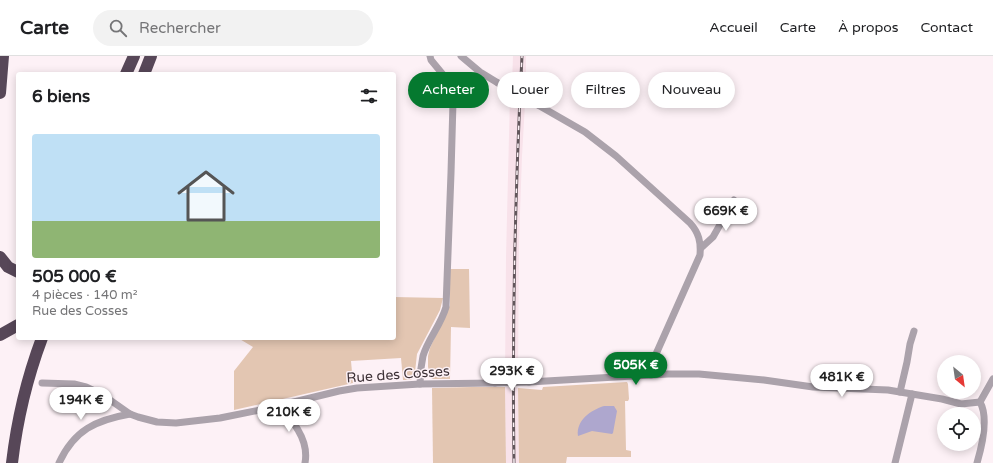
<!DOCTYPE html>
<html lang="fr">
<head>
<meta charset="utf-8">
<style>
	:root { --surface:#fff; --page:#f2f2f2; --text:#202124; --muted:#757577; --line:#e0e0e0; --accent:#05792f }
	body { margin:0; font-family:"Varela Round",sans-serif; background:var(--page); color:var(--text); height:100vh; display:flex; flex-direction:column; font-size:15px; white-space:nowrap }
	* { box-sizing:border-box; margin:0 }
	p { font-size:13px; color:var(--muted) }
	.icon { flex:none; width:22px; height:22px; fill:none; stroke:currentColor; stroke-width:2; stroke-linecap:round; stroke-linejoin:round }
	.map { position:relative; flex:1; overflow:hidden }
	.sheet { position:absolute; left:16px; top:16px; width:380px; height:268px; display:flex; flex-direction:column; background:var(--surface); border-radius:4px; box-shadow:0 2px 10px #0003 }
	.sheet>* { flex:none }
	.guide { position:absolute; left:408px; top:16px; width:380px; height:36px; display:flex; gap:8px }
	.needle { width:26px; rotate:151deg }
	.fabs { position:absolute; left:937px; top:299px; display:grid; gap:8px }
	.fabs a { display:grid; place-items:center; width:44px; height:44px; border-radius:50%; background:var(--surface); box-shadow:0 2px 10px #0003; font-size:20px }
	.price { position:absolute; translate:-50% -34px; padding:0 9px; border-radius:14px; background:#fff; color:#222; font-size:13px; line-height:26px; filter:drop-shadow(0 1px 2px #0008) }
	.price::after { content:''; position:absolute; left:50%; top:24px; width:12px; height:9px; margin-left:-6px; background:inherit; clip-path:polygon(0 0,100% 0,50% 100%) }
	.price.current { background:var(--accent); color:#fff }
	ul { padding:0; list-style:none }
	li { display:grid; align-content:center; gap:8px; height:212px; padding:0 16px }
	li+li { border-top:1px solid var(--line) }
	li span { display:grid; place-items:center; height:124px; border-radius:4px; color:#555 }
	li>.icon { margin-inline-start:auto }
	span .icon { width:72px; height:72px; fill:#fffc; stroke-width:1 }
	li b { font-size:17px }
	h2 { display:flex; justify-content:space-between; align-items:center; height:48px; padding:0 16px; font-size:17px }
	.tag { padding:0 14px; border-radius:18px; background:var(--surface); box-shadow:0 2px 10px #0003; font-size:14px; line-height:36px }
	.tag.current { background:var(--accent); color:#fff }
	header { display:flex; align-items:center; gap:24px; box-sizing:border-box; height:56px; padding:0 20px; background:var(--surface); border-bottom:1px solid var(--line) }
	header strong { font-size:19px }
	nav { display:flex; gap:22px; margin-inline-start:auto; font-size:14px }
	.search { width:280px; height:36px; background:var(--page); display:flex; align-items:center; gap:10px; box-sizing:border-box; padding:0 14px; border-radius:22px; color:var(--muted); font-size:15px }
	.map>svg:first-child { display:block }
	.built { fill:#f8e2ea }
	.green { fill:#e3c6b2 }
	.water { fill:#aea7ce }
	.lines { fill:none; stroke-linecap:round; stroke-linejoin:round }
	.street { stroke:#aba2ab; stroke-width:7 }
	.highway { stroke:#574758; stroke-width:12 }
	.rail-casing { stroke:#62565b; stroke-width:3 }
	.rail { stroke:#fdf1f6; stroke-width:1.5; stroke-dasharray:4.5; stroke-linecap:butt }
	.street-bridge { stroke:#aba2ab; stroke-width:7 }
	.labels { text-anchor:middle; stroke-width:3; stroke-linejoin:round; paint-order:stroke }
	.street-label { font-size:14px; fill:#3e3237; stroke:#fdf1f6 }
</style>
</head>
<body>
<header>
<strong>Carte</strong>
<div class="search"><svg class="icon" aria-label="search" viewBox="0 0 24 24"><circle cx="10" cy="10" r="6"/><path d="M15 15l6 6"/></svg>Rechercher</div>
<nav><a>Accueil</a><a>Carte</a><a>À propos</a><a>Contact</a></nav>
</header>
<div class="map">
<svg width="993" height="407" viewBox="0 0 993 407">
	<rect width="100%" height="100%" fill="#fdf1f6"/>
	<g class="built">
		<polygon points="513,0 526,0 526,38 512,29"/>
		<polygon points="510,39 525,48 522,100 519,187 518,322 505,321 506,201"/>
		<polygon points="505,331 518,332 519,407 506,407"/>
	</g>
	<g class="green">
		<polygon points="450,213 469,213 470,272 451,271 450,323 432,323 428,311 428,300 430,292 450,249"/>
		<polygon points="394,241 443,242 440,254 417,298 415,316 411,324 403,324 401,302 351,305 353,327 234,354 234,315 253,291 238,282 394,282"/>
		<polygon points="627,326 628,328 629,343 628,345 625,345 626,394 631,395 631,401 567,401 566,407 519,407 518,332 542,334 543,331"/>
		<polygon points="472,331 505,331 506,407 433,407 432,332"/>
	</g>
	<path class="water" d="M 604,350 L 614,350 L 617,355 L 613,377 L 612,378 L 592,375 L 578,380 C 576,364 591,354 604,350 Z"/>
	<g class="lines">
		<g class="street">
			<polyline points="461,0 480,16 498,27"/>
			<path d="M 538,49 L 585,76 L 616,100 L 690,167 C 699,177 701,186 700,199 L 652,307 L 651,312 L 651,319"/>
			<polyline points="701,192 713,181 734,144"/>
			<polyline points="529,326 668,318 699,318 764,324 813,331 888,334 942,343 961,348 980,346"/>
			<polyline points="42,327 74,328 86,331 103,339 130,358 138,361 157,366 176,367 220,362 265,353 339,335 357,332 420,328 495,327"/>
			<path d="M 420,328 C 420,319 421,309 423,300 C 428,283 441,269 446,251 L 451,117 L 453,46 L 452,36 L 445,21 L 431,4 L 430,0"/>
			<polyline points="900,336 907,306 910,288 914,275"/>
			<polyline points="980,346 993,323"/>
			<path d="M 284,349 C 287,359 293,365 298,374 C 304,384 307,396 305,407"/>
			<path d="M 59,407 C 74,374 96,364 130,358"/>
			<polyline points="895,407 912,338"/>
			<path d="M 977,407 C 982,390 989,362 980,346"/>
		</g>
		<g class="highway">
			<polyline points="126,18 134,0"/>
			<polyline points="144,18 151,0"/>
			<polyline points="0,37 3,0"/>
			<polyline points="0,201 8,211 18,216"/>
			<polyline points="0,279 18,269"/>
			<path d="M 12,407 C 17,364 27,322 42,282"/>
		</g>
		<g class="rail-casing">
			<path id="rail" d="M 514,407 C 512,271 515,136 522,0"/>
		</g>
		<use href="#rail" class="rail"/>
		<g class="street-bridge">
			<polyline points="498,27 538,49"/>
			<polyline points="495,327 529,326"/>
		</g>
	</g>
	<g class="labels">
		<g class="street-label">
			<text transform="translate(398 318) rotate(-4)" y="5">Rue des Cosses</text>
		</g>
	</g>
</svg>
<div class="fabs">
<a><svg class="needle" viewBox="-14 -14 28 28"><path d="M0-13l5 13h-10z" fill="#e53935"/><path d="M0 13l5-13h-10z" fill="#757577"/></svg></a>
<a><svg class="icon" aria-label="locate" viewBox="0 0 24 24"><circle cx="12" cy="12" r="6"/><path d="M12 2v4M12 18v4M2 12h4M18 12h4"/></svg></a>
</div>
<b class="price" style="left:726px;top:176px">669K €</b>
<b class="price current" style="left:636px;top:330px">505K €</b>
<b class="price" style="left:512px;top:336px">293K €</b>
<b class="price" style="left:842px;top:342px">481K €</b>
<b class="price" style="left:81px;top:365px">194K €</b>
<b class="price" style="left:289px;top:377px">210K €</b>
<div class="guide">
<a class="tag current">Acheter</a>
<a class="tag">Louer</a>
<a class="tag">Filtres</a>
<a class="tag">Nouveau</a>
</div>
<section class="sheet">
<h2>6 biens<svg class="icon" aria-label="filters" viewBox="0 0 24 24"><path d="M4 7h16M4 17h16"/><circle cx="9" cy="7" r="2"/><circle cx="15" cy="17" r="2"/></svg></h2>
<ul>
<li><span style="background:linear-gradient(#bfe0f5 70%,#8fb573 0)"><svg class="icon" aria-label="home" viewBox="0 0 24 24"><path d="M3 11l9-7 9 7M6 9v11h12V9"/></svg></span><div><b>505 000 €</b><p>4 pièces · 140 m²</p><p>Rue des Cosses</p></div></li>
</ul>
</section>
</div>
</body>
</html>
